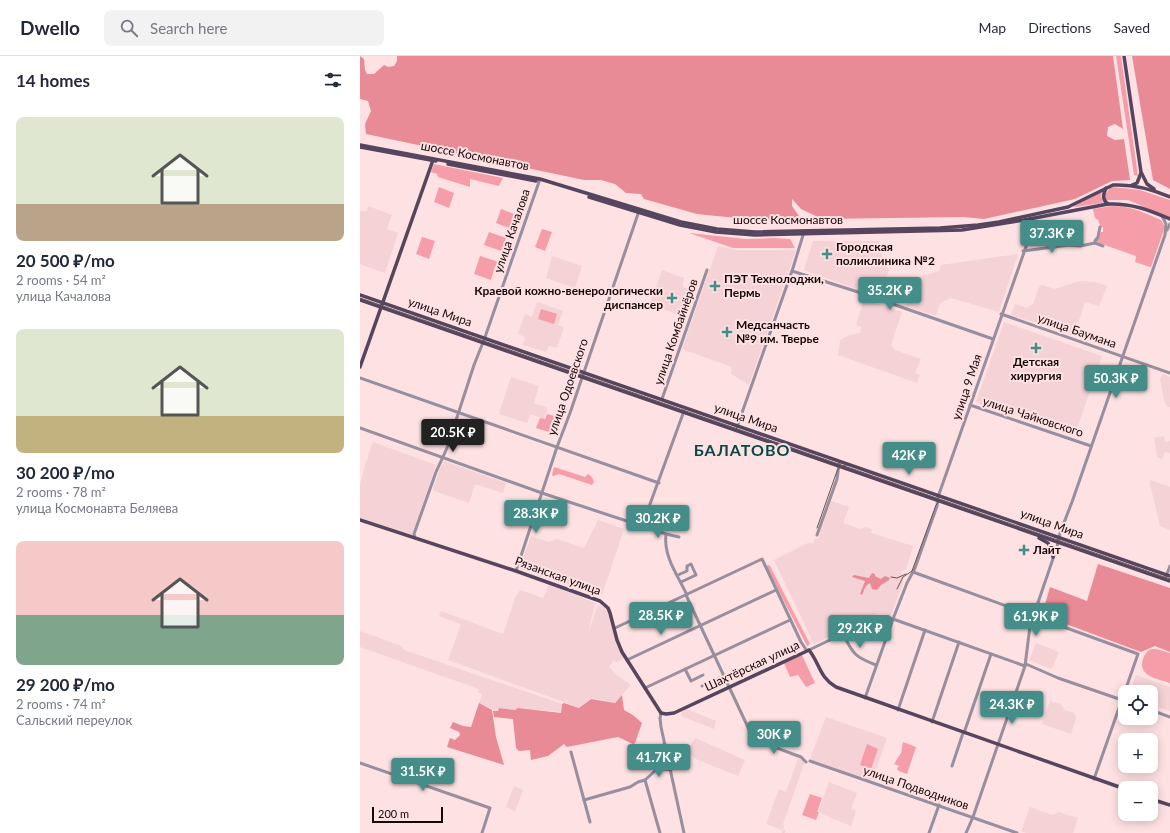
<!DOCTYPE html>
<html lang="en">
<head>
<meta charset="utf-8">
<style>
	:root { --surface:#fff; --page:#f2f2f3; --text:#1f2937; --muted:#747a83; --line:#e0e1e3; --accent:#458d89 }
	body { margin:0; font-family:Lato,sans-serif; background:var(--page); color:var(--text); height:100vh; display:flex; flex-direction:column; font-size:15px; white-space:nowrap }
	* { box-sizing:border-box; margin:0 }
	p { font-size:13px; color:var(--muted) }
	.icon { flex:none; width:22px; height:22px; fill:none; stroke:currentColor; stroke-width:2; stroke-linecap:round; stroke-linejoin:round }
	.map { position:relative; flex:1; overflow:hidden }
	.details { display:flex; flex-direction:column; background:var(--surface); width:360px }
	.details>* { flex:none }
	.fabs { position:absolute; left:758px; top:629px; display:grid; gap:8px }
	.fabs a { display:grid; place-items:center; width:40px; height:40px; border-radius:8px; background:var(--surface); box-shadow:0 2px 10px #0003; font-size:20px }
	.scale { position:absolute; left:12px; bottom:10px; width:71px; box-sizing:border-box; padding-left:4px; border:2px solid #160709; border-top:0; font-size:11px; line-height:14px; white-space:nowrap; color:#160709; -webkit-text-stroke:3px #fee1e3; paint-order:stroke }
	.price { position:absolute; translate:-50% -34px; padding:0 9px; border-radius:4px; background:var(--accent); color:#fff; font-size:13px; line-height:26px; filter:drop-shadow(0 1px 2px #0008) }
	.price::after { content:''; position:absolute; left:50%; top:24px; width:12px; height:9px; margin-left:-6px; background:inherit; clip-path:polygon(0 0,100% 0,50% 100%) }
	.price.on { background:#222; color:#fff }
	ul { padding:0; list-style:none }
	li { display:grid; align-content:center; gap:8px; height:212px; padding:0 16px }
	li span { display:grid; place-items:center; height:124px; border-radius:8px; color:#555 }
	li>.icon { margin-inline-start:auto }
	span .icon { width:72px; height:72px; fill:#fffc; stroke-width:1 }
	li b { font-size:17px }
	h2 { display:flex; justify-content:space-between; align-items:center; height:48px; padding:0 16px; font-size:17px }
	header { display:flex; align-items:center; gap:24px; box-sizing:border-box; height:56px; padding:0 20px; background:var(--surface); border-bottom:1px solid var(--line) }
	header strong { font-size:19px }
	nav { display:flex; gap:22px; margin-inline-start:auto; font-size:14px }
	.search { width:280px; height:36px; background:var(--page); display:flex; align-items:center; gap:10px; box-sizing:border-box; padding:0 14px; border-radius:8px; color:var(--muted); font-size:15px }
	main { display:flex; flex:1; min-height:0 }
	.map>svg:first-child { display:block }
	.built { fill:#f4d2d6 }
	.green { fill:#f59ea9 }
	.forest { fill:#e98a97 }
	.lines { fill:none; stroke-linecap:round; stroke-linejoin:round }
	.minor { stroke:#978e9e; stroke-width:3 }
	.major { stroke:#55455f; stroke-width:3.5 }
	.tram { stroke:#675355; stroke-width:1 }
	.poi-dot { fill:#458d89; stroke:#fee1e3; stroke-width:1.5 }
	.labels { text-anchor:middle; stroke-width:4; stroke-linejoin:round; paint-order:stroke }
	.street-label { font-size:12px; fill:#160709; stroke:#fee1e3 }
	.poi-label { font-size:12px; font-weight:bold; fill:#160709; stroke:#fee1e3; text-anchor:start }
	.district-label { font-size:16px; font-weight:bold; letter-spacing:1px; fill:#074846; stroke:#fee1e3 }
</style>
</head>
<body>
<header>
<strong>Dwello</strong>
<div class="search"><svg class="icon" aria-label="search" viewBox="0 0 24 24"><circle cx="10" cy="10" r="6"/><path d="M15 15l6 6"/></svg>Search here</div>
<nav><a>Map</a><a>Directions</a><a>Saved</a></nav>
</header>
<main>
<section class="details">
<h2>14 homes<svg class="icon" aria-label="filters" viewBox="0 0 24 24"><path d="M4 7h16M4 17h16"/><circle cx="9" cy="7" r="2"/><circle cx="15" cy="17" r="2"/></svg></h2>
<ul>
<li><span style="background:linear-gradient(#dfe7d0 70%,#b9a48a 0)"><svg class="icon" aria-label="home" viewBox="0 0 24 24"><path d="M3 11l9-7 9 7M6 9v11h12V9"/></svg></span><div><b>20 500 ₽/mo</b><p>2 rooms · 54 m²</p><p>улица Качалова</p></div></li>
<li><span style="background:linear-gradient(#dfe7d0 70%,#c2b280 0)"><svg class="icon" aria-label="home" viewBox="0 0 24 24"><path d="M3 11l9-7 9 7M6 9v11h12V9"/></svg></span><div><b>30 200 ₽/mo</b><p>2 rooms · 78 m²</p><p>улица Космонавта Беляева</p></div></li>
<li><span style="background:linear-gradient(#f6c9c9 60%,#7fa58c 0)"><svg class="icon" aria-label="home" viewBox="0 0 24 24"><path d="M3 11l9-7 9 7M6 9v11h12V9"/></svg></span><div><b>29 200 ₽/mo</b><p>2 rooms · 74 m²</p><p>Сальский переулок</p></div></li>
</ul>
</section>
<div class="map">
<svg width="810" height="777" viewBox="0 0 810 777">
	<rect width="100%" height="100%" fill="#fee1e3"/>
	<g class="built">
		<polygon points="8,150 32,159 27,173 38,177 25,217 0,208 0,155 7,155"/>
		<polygon points="453,185 519,185 523,207 529,214 519,241 444,214"/>
		<polygon points="358,190 373,194 436,194 389,329 371,318 372,311 322,293"/>
		<polygon points="658,198 639,256 591,242 580,247 576,260 546,250 557,222 579,215 581,209"/>
		<polygon points="192,200 222,210 215,232 186,222"/>
		<polygon points="302,214 324,222 323,231 334,235 327,262 290,248"/>
		<polygon points="720,225 735,226 747,230 739,250 725,246 714,279 651,259 655,248 667,252 673,248 679,231 682,229 695,233"/>
		<polygon points="504,243 542,256 531,289 535,294 561,303 555,317 560,319 557,327 478,299 480,284 490,279 500,277 502,271 496,269"/>
		<polygon points="177,246 203,255 198,269 204,271 197,292 189,290 186,296 163,289 165,281 158,278 165,258 172,261"/>
		<polygon points="644,266 742,300 715,379 649,356 649,354 646,353 645,356 616,346"/>
		<polygon points="802,318 810,321 810,351 807,351 806,348 805,348 800,324"/>
		<polygon points="151,321 179,330 174,347 188,352 184,363 170,358 167,367 139,358"/>
		<polygon points="804,380 805,386 810,385 810,397 805,396 802,403 797,401 794,382"/>
		<polygon points="13,386 76,409 52,479 0,462 0,429 6,406"/>
		<polygon points="84,405 146,427 143,437 115,428 109,447 74,435 73,433 80,413"/>
		<polygon points="790,424 810,431 810,474 800,470 790,428"/>
		<polygon points="471,445 489,451 483,467 500,473 505,471 512,473 511,477 553,490 546,513 541,516 543,521 543,527 531,559 519,557 454,588 414,504 448,487 453,487 455,482 458,483"/>
		<polygon points="238,464 264,473 242,539 159,512 171,480 189,486 197,483 224,492"/>
		<polygon points="188,528 235,547 228,577 238,549 245,552 251,564 264,602 257,606 253,605 249,611 258,620 271,629 255,646 230,642 220,652 88,604 101,568 79,560 81,555 143,578 155,542 160,534 183,542 186,536"/>
		<polygon points="0,575 41,590 44,594 202,648 201,656 158,652 155,654 139,652 137,655 126,652 119,647 122,638 118,636 119,633 0,591"/>
		<polygon points="676,587 699,596 692,613 669,604"/>
		<polygon points="776,619 810,631 810,655 791,649 791,636 770,636"/>
		<polygon points="690,645 701,648 705,654 714,657 716,662 711,678 682,668"/>
		<polygon points="327,653 356,665 354,673 321,660 322,656"/>
		<polygon points="466,661 527,682 512,725 450,703"/>
		<polygon points="335,682 385,704 378,720 338,704 326,696"/>
		<polygon points="438,703 445,705 423,768 424,770 423,774 425,774 425,777 422,777 422,774 406,768 419,733 426,736"/>
		<polygon points="469,726 497,737 491,753 496,755 491,770 462,758 459,754"/>
		<polygon points="154,730 163,734 155,755 146,751"/>
		<polygon points="670,751 692,759 696,758 698,756 718,762 713,777 666,777 661,775"/>
	</g>
	<g class="green">
		<polygon points="756,0 761,0 778,120 774,119"/>
		<polygon points="74,108 143,122 139,130 110,123 110,131 78,121 77,118 71,116"/>
		<polygon points="79,131 94,137 89,152 74,146"/>
		<polygon points="753,131 780,134 810,144 810,162 768,144 746,144 746,137 750,132"/>
		<polygon points="742,135 741,140 743,147 715,151 714,150"/>
		<path d="M 751,150 C 769,149 785,157 801,164 L 805,171 L 791,211 L 790,211 L 775,206 L 776,200 L 736,186 L 741,176 L 743,176 L 743,171 L 741,171 L 738,164 L 735,162 L 733,153 Z"/>
		<polygon points="141,153 154,158 149,172 136,167"/>
		<polygon points="182,173 192,176 185,195 175,191"/>
		<polygon points="129,176 146,182 141,195 124,189"/>
		<polygon points="329,177 386,183 415,182 430,183 435,192 373,192"/>
		<polygon points="62,181 75,185 69,203 56,198"/>
		<polygon points="120,200 142,207 141,212 135,210 131,224 114,218"/>
		<polygon points="181,253 197,258 194,268 178,263"/>
		<polygon points="187,358 195,360 189,376 176,372 180,362 185,363"/>
		<polygon points="194,411 225,421 228,418 232,421 234,426 232,429 199,418 193,420 192,419"/>
		<polygon points="408,509 410,510 450,588 448,590 447,590 406,510"/>
		<path d="M 791,593 L 796,593 L 810,597 L 810,627 C 798,623 777,620 783,603 C 785,598 786,596 791,593 Z"/>
		<polygon points="442,599 455,627 446,631 438,619 430,621 424,607"/>
		<polygon points="543,686 556,691 547,718 539,715 537,713 539,710 534,708 541,697"/>
		<polygon points="507,688 518,693 511,713 500,709"/>
		<polygon points="450,738 462,742 457,756 459,756 456,764 442,759"/>
	</g>
	<g class="forest">
		<polygon points="0,0 4,3 5,14 7,18 14,18 24,9 28,11 34,10 37,5 37,0 753,0 763,73 755,68 748,71 747,80 755,84 764,83 770,124 752,125 715,143 624,163 603,161 462,163 441,153 432,143 432,150 441,163 396,164 337,158 284,143 281,138 266,137 255,128 241,124 224,124 6,78 5,68 11,55 8,45 0,43"/>
		<polygon points="772,0 810,0 810,133 793,124"/>
		<polygon points="738,508 810,532 810,596 795,590 781,596 682,559 690,531 727,545"/>
		<path d="M 512,517 L 515,518 L 515,520 L 521,523 L 525,520 L 530,522 L 529,524 L 521,529 L 517,534 L 512,533 L 510,527 C 505,529 504,535 502,539 L 500,538 L 505,525 L 492,521 L 494,519 L 509,522 Z"/>
		<polygon points="262,639 264,654 273,659 282,667 275,687 273,688 258,681 207,691 204,688 188,700 171,704 170,694 159,695 156,692 153,663 134,661 133,655 138,655 139,652 155,654 158,652 201,657 202,648 204,647 219,652 231,643 255,647"/>
		<polygon points="119,647 132,654 136,681 144,709 87,691 90,682 95,684 100,679 99,676 90,672 93,666 103,670 111,671"/>
	</g>
	<g class="lines">
		<g class="minor">
			<polyline points="807,174 810,168"/>
			<polyline points="690,183 692,191"/>
			<polyline points="735,187 735,185 738,181 740,171"/>
			<polyline points="663,195 709,189 720,190 735,187 743,190"/>
			<polyline points="432,215 498,236 633,283"/>
			<polyline points="641,258 810,317"/>
			<polyline points="0,322 299,427"/>
			<polyline points="302,343 347,214"/>
			<polyline points="610,349 731,390"/>
			<polyline points="377,371 433,212 444,176"/>
			<polyline points="0,372 182,437 306,478 319,481"/>
			<polyline points="282,470 324,355"/>
			<path d="M 306,478 C 303,500 318,520 327,539"/>
			<polyline points="457,479 477,423 479,408"/>
			<polyline points="55,482 54,478 76,416 87,392 114,309 124,284 180,123"/>
			<polyline points="156,515 197,391 210,357 279,155"/>
			<polyline points="553,516 778,598 734,723"/>
			<polyline points="318,519 327,515 327,510 331,508 336,519 321,526"/>
			<polyline points="805,523 810,510"/>
			<polyline points="326,539 393,682 398,685 441,701 446,706"/>
			<polyline points="255,572 402,503 441,586 447,595"/>
			<path d="M 483,578 C 493,598 495,601 516,609"/>
			<polyline points="449,594 518,561 533,563 665,610"/>
			<polyline points="267,604 416,534"/>
			<polyline points="666,608 698,622 765,645"/>
			<polyline points="325,613 331,625 343,619"/>
			<polyline points="342,630 364,620"/>
			<polyline points="285,632 430,564"/>
			<polyline points="505,642 533,563 547,527 555,512 577,450 578,441 674,168 672,162"/>
			<polyline points="538,654 565,574"/>
			<polyline points="791,654 810,661"/>
			<polyline points="301,657 300,662 301,671 324,777"/>
			<polyline points="572,666 599,586"/>
			<polyline points="604,677 631,598"/>
			<polyline points="211,696 230,766"/>
			<polyline points="450,705 657,777"/>
			<polyline points="0,707 130,752 122,777"/>
			<polyline points="592,710 603,677"/>
			<polyline points="296,714 299,691 305,688"/>
			<polyline points="285,724 300,777"/>
			<polyline points="224,744 270,731 278,726 285,724 296,714 303,713 311,714"/>
			<polyline points="569,777 579,749"/>
			<polyline points="606,777 613,761 665,610 670,570 697,491 700,477 712,446 805,179 806,168 802,160"/>
		</g>
		<g class="major">
			<polyline points="764,0 781,116 787,128 794,133"/>
			<path d="M 0,89 L 180,123 L 321,166 L 357,173 L 395,176 L 580,172 L 618,169 L 639,166 L 708,151 L 753,129 C 773,128 792,133 810,141"/>
			<polyline points="0,91 76,105"/>
			<polyline points="88,108 176,125"/>
			<polyline points="772,129 777,127 781,117"/>
			<path d="M 746,132 C 743,138 742,144 748,148"/>
			<path d="M 229,141 L 320,169 L 356,176 L 395,179 L 602,174 L 664,164 L 748,148 C 771,147 789,154 810,163"/>
			<polyline points="0,239 810,520"/>
			<polyline points="0,244 810,525"/>
			<polyline points="0,311 73,104"/>
			<path d="M 0,464 L 156,515 L 240,545 L 248,552 L 250,557 L 257,584 L 262,596 L 301,657 L 306,658 L 314,657 L 447,595 L 449,594 C 460,608 459,621 476,631 L 765,733"/>
			<polyline points="679,482 688,487 693,501"/>
			<polyline points="791,743 810,749"/>
		</g>
		<g class="tram">
			<polyline points="0,242 810,523"/>
			<polyline points="457,472 477,415 480,411 486,409"/>
			<polyline points="531,521 537,522 546,518"/>
			<polyline points="537,533 543,521 552,515 576,449 580,445 584,445"/>
		</g>
	</g>
	<g class="poi-dot">
		<path d="M465 192h4v4h4v4h-4v4h-4v-4h-4v-4h4z"/>
		<path d="M353 224h4v4h4v4h-4v4h-4v-4h-4v-4h4z"/>
		<path d="M310 236h4v4h4v4h-4v4h-4v-4h-4v-4h4z"/>
		<path d="M365 270h4v4h4v4h-4v4h-4v-4h-4v-4h4z"/>
		<path d="M674 286h4v4h4v4h-4v4h-4v-4h-4v-4h4z"/>
		<path d="M662 488h4v4h4v4h-4v4h-4v-4h-4v-4h4z"/>
	</g>
	<g class="labels">
		<g class="street-label">
			<text transform="translate(115 100) rotate(11)" y="4">шоссе Космонавтов</text>
			<text x="428" y="168">шоссе Космонавтов</text>
			<text transform="translate(152 175) rotate(-71)" y="4">улица Качалова</text>
			<text transform="translate(80 256) rotate(19)" y="4">улица Мира</text>
			<text transform="translate(717 275) rotate(19)" y="4">улица Баумана</text>
			<text transform="translate(316 276) rotate(-71)" y="4">улица Комбайнёров</text>
			<text transform="translate(208 331) rotate(-71)" y="4">улица Одоевского</text>
			<text transform="translate(607 331) rotate(-71)" y="4">улица 9 Мая</text>
			<text transform="translate(673 361) rotate(18)" y="4">улица Чайковского</text>
			<text transform="translate(386 362) rotate(19)" y="4">улица Мира</text>
			<text transform="translate(692 468) rotate(20)" y="4">улица Мира</text>
			<text transform="translate(198 520) rotate(20)" y="4">Рязанская улица</text>
			<text transform="translate(392 610) rotate(-25)" y="4">Шахтёрская улица</text>
			<text transform="translate(556 732) rotate(19)" y="4">улица Подводников</text>
		</g>
		<g class="poi-label">
			<text x="476" y="195">Городская<tspan x="476" dy="14">поликлиника №2</tspan></text>
			<text x="364" y="227">ПЭТ Технолоджи,<tspan x="364" dy="14">Пермь</tspan></text>
			<text x="303" y="239" text-anchor="end">Краевой кожно-венерологически<tspan x="303" dy="14">диспансер</tspan></text>
			<text x="376" y="273">Медсанчасть<tspan x="376" dy="14">№9 им. Тверье</tspan></text>
			<text x="676" y="310" text-anchor="middle">Детская<tspan x="676" dy="14">хирургия</tspan></text>
			<text x="673" y="498">Лайт</text>
		</g>
		<g class="district-label">
			<text x="382" y="400">БАЛАТОВО</text>
		</g>
	</g>
</svg>
<div class="fabs">
<a><svg class="icon" aria-label="locate" viewBox="0 0 24 24"><circle cx="12" cy="12" r="6"/><path d="M12 2v4M12 18v4M2 12h4M18 12h4"/></svg></a>
<a>+</a>
<a>−</a>
</div>
<div class="scale">200 m</div>
<b class="price" style="left:692px;top:198px">37.3K ₽</b>
<b class="price" style="left:530px;top:255px">35.2K ₽</b>
<b class="price" style="left:756px;top:343px">50.3K ₽</b>
<b class="price on" style="left:93px;top:397px">20.5K ₽</b>
<b class="price" style="left:549px;top:420px">42K ₽</b>
<b class="price" style="left:176px;top:478px">28.3K ₽</b>
<b class="price" style="left:298px;top:483px">30.2K ₽</b>
<b class="price" style="left:301px;top:580px">28.5K ₽</b>
<b class="price" style="left:676px;top:581px">61.9K ₽</b>
<b class="price" style="left:500px;top:593px">29.2K ₽</b>
<b class="price" style="left:652px;top:669px">24.3K ₽</b>
<b class="price" style="left:414px;top:699px">30K ₽</b>
<b class="price" style="left:299px;top:722px">41.7K ₽</b>
<b class="price" style="left:63px;top:736px">31.5K ₽</b>
</div>
</main>
</body>
</html>
